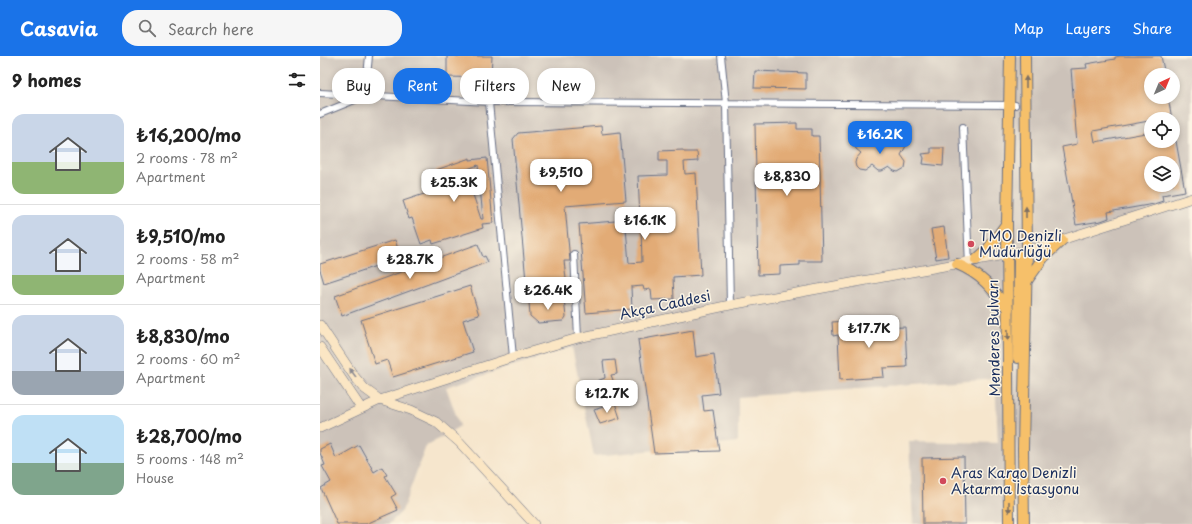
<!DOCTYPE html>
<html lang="en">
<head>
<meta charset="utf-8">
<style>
	:root { --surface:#fff; --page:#f6f6f6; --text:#222; --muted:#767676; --line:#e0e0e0; --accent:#1a73e8 }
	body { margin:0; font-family:"Playpen Sans",sans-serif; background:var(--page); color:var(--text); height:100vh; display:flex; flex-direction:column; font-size:15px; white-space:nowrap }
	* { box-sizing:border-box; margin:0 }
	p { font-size:13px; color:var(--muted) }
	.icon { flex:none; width:22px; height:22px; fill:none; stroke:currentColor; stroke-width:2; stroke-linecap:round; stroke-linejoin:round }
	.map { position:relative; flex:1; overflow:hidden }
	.side { display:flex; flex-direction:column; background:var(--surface); width:320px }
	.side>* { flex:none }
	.guide { position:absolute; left:12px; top:12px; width:380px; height:36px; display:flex; gap:8px }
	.needle { width:26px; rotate:44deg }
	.buttons { position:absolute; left:824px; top:12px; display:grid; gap:8px }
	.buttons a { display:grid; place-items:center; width:36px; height:36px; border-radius:50%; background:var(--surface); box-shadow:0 2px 6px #0003; font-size:20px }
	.price { position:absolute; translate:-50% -34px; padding:0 9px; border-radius:8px; background:#fff; color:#222; font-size:13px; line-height:26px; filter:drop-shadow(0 1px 2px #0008) }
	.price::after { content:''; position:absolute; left:50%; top:24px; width:12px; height:9px; margin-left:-6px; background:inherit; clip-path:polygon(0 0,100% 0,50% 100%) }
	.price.active { background:var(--accent); color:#fff }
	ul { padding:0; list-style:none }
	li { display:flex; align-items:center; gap:12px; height:100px; padding:0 12px }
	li+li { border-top:1px solid var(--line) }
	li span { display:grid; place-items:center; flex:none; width:112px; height:80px; border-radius:12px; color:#555 }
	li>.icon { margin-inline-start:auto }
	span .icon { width:48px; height:48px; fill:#fffc; stroke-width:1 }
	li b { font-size:17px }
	h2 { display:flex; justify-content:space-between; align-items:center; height:48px; padding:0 12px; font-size:17px }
	.pill { padding:0 14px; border-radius:16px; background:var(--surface); box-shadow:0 2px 6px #0003; font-size:14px; line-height:36px }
	.pill.active { background:var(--accent); color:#fff }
	header { display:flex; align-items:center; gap:24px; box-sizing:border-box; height:56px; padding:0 20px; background:var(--accent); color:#fff }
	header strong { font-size:19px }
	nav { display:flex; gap:22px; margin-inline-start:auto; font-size:14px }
	.search { width:280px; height:36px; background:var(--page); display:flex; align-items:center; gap:10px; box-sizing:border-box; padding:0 14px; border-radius:16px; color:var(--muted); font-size:15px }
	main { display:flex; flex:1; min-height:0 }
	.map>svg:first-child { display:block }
	.industrial { fill:#ccc2b9; fill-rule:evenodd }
	.building { fill:#e2ab76; fill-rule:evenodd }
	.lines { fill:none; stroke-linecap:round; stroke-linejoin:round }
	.street-casing { stroke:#686f85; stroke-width:8 }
	.secondary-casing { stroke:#686f85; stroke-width:10 }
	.primary-casing { stroke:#686f85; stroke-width:12 }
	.street { stroke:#fff; stroke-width:6 }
	.secondary { stroke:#fbe6c4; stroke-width:9 }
	.primary { stroke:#f6c06b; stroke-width:10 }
	.oneway { fill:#7e7064 }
	.oneway2 { fill:#8b8a91 }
	.poi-dot { fill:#d1495b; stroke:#fcf5e5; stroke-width:1.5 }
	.labels { text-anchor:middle; stroke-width:3; stroke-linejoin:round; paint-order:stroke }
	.poi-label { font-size:14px; fill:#1b2f5e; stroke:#fcf5e5; text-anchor:start }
	.street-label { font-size:14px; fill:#1b2f5e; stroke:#fcf5e5 }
</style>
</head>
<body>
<header>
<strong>Casavia</strong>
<div class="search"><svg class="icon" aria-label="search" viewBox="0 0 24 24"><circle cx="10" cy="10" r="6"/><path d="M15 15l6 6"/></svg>Search here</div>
<nav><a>Map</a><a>Layers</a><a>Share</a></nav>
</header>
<main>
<section class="side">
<h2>9 homes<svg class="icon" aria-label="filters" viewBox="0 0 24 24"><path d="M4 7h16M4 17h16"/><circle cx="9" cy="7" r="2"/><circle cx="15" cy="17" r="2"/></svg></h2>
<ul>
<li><span style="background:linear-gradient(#c9d6e8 60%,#8fb573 0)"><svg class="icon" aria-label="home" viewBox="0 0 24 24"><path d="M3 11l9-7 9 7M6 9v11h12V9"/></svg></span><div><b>₺16,200/mo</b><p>2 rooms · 78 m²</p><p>Apartment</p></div></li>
<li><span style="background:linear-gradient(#c9d6e8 75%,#8fb573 0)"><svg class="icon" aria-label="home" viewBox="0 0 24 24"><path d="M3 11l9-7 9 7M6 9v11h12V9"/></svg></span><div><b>₺9,510/mo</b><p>2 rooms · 58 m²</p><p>Apartment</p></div></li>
<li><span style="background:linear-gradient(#c9d6e8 70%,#9aa5b1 0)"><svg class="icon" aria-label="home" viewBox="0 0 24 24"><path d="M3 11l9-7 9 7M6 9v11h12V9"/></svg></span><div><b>₺8,830/mo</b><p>2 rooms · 60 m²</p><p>Apartment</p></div></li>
<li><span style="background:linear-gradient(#bfe0f5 60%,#7fa58c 0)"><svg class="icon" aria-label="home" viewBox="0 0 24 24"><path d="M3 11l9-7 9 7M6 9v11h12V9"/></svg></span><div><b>₺28,700/mo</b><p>5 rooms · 148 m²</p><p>House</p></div></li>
</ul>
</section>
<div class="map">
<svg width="872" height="468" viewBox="0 0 872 468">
	<rect width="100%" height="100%" fill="#fcf5e5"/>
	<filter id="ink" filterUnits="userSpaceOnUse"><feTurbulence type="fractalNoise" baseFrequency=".025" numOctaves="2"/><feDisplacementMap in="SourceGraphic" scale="8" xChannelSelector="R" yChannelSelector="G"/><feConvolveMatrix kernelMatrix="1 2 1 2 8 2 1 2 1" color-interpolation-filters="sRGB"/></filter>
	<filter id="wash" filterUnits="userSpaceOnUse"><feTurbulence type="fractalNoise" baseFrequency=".012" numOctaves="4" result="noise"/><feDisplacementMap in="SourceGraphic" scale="16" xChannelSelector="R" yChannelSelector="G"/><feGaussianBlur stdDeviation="0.9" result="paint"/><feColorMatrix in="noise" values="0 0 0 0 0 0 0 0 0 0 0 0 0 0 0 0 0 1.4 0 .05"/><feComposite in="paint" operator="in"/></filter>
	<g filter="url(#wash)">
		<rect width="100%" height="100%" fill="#f6e6cd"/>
		<path class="industrial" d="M 0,0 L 872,0 L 872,468 L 593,468 L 589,385 L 678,387 L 675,322 L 418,341 L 418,386 L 274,400 L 252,291 L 126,331 L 140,370 L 106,390 L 82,455 L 69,468 L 0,468 ZM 831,19 L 853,19 L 853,41 L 831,41 ZM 831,63 L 853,63 L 853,85 L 831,85 ZM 831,107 L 853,107 L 853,129 L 831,129 Z"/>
		<g id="blocks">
			<g class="building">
				<polygon points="127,0 172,0 171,22 127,21"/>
				<path d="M 800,0 L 841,0 L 845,19 L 831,19 L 831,41 L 848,41 L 852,63 L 829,63 L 829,65 L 773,75 L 775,86 L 831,76 L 831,85 L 856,85 L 865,135 L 842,139 L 843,145 L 834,148 L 788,156 L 789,162 L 781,165 L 756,169 L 742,91 L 757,88 L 751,13 L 767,12 L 766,8 L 795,3 L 795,1 ZM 831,107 L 853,107 L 853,129 L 831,129 Z"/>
				<polygon points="435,15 486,17 486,33 434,32"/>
				<polygon points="477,67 477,73 492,73 492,80 499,80 502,205 480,205 480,209 460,210 460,218 438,219 435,68"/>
				<polygon points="281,70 282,78 300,76 306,145 245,150 250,205 244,205 247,232 207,236 193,83 198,77"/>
				<polygon points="539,82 545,82 552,86 559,82 563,82 569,87 576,83 582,84 585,87 586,90 581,99 586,106 585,112 578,116 574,115 569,111 562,115 558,115 552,110 545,115 539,114 536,111 535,107 536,103 541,97 536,93 535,89 536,85"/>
				<polygon points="611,92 624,92 623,110 603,108 604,102 602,98 611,97"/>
				<path d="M 363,94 L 364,96 L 377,96 L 378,105 L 364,106 L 365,118 L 376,117 L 381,219 L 353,221 L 354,243 L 332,244 L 331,233 L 324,234 L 323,230 L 311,231 L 312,253 L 266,257 L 259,168 L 320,163 L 318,120 L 347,119 L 347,105 L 339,105 L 339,95 ZM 321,171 L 322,206 L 309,207 L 306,172 Z"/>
				<path d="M 150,102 L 150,104 L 167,102 L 173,167 L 162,168 L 163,172 L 113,188 L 112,184 L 101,188 L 92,162 L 89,163 L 83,145 L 122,132 L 116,114 ZM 158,109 L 163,163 L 161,163 L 145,114 Z"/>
				<polygon points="624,171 628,201 616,203 611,173"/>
				<polygon points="75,184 81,202 4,227 0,214 0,208"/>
				<polygon points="158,188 163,201 165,200 168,206 22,260 15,240"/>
				<polygon points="150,230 159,259 143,264 153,296 73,321 67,304 55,308 41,264"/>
				<polygon points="244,243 246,261 243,265 218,267 210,260 209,246"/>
				<polygon points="561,263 561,272 585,271 587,311 563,312 564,321 520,324 518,279 513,280 512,266"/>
				<polygon points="373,274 376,301 394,298 399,337 382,339 384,355 393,354 399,395 334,397 318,284"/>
				<polygon points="295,304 297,318 291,319 296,332 281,337 277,325 285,322 283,305"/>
				<polygon points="295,347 300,362 280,368 274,354"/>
				<polygon points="10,388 16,402 39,389 54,416 62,411 67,419 65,420 76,438 71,441 78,454 46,468 17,468 1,432 11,426 2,410 5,409 0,397 0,393"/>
				<polygon points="644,401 645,468 603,468 602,402"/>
			</g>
		</g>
	</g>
	<g filter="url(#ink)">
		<use href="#blocks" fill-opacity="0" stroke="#686f85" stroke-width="1"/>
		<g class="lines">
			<g class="street-casing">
				<g id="street">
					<polyline points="401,0 406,47 410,249"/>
					<polyline points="0,37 169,46 695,49"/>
					<polyline points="45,40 49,0"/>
					<polyline points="169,46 193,301"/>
					<polyline points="0,58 42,41"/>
					<polyline points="643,71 649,209"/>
					<polyline points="254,198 258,282"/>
				</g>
			</g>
			<g class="secondary-casing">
				<g id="secondary">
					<polyline points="0,269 34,320 45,333 60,344 91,354 116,366 139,386 214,468"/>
					<polyline points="0,291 41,352"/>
					<polyline points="0,372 60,344 193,301 258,282 410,249 707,195 872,142"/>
				</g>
			</g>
			<g class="primary-casing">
				<g id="primary">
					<polyline points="656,204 668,193 687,167"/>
					<path d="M 637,208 C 661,218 672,232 688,253"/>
					<polyline points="706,226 723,202 742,184"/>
					<polyline points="698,302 699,197"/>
					<polyline points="689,468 687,167 690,0"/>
					<polyline points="704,468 703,393 707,195 705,0"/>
				</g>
			</g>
			<use href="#street" class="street"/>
			<use href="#secondary" class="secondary"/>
			<use href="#primary" class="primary"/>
		</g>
		<defs><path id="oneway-solid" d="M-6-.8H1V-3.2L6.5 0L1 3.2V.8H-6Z"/></defs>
		<g class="oneway">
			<use href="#oneway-solid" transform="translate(706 26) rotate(-90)"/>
			<use href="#oneway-solid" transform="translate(706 156) rotate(-90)"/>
			<use href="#oneway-solid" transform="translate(688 279) rotate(89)"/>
			<use href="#oneway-solid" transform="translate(689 451) rotate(90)"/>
		</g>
		<use class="oneway2" href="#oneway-solid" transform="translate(33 317) rotate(-125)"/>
	</g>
	<g class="poi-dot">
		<circle cx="651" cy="188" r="4"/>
		<circle cx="623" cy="425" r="4"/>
	</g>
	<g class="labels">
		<g class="poi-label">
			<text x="659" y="185">TMO Denizli<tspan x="659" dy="16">Müdürlüğü</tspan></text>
			<text x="631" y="422">Aras Kargo Denizli<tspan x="631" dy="16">Aktarma İstasyonu</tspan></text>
		</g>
		<g class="street-label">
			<text transform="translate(345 249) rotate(-12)" y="5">Akça Caddesi</text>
			<text transform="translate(674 282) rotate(-91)" y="5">Menderes Bulvarı</text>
		</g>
	</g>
</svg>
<div class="buttons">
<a><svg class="needle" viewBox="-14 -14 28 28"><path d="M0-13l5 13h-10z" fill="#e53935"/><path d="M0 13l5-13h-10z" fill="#767676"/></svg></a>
<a><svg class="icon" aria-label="locate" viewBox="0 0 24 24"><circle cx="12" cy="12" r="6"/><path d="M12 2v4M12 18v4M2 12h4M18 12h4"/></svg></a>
<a><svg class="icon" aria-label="layers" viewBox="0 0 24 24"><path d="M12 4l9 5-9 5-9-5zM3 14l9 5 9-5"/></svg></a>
</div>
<b class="price active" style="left:560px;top:99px">₺16.2K</b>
<b class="price" style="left:241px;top:137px">₺9,510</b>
<b class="price" style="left:467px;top:141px">₺8,830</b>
<b class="price" style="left:134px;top:147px">₺25.3K</b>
<b class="price" style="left:325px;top:185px">₺16.1K</b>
<b class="price" style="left:90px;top:224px">₺28.7K</b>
<b class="price" style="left:228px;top:255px">₺26.4K</b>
<b class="price" style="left:549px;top:293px">₺17.7K</b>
<b class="price" style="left:287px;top:358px">₺12.7K</b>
<div class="guide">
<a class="pill">Buy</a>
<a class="pill active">Rent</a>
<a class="pill">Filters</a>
<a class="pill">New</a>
</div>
</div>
</main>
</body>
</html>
